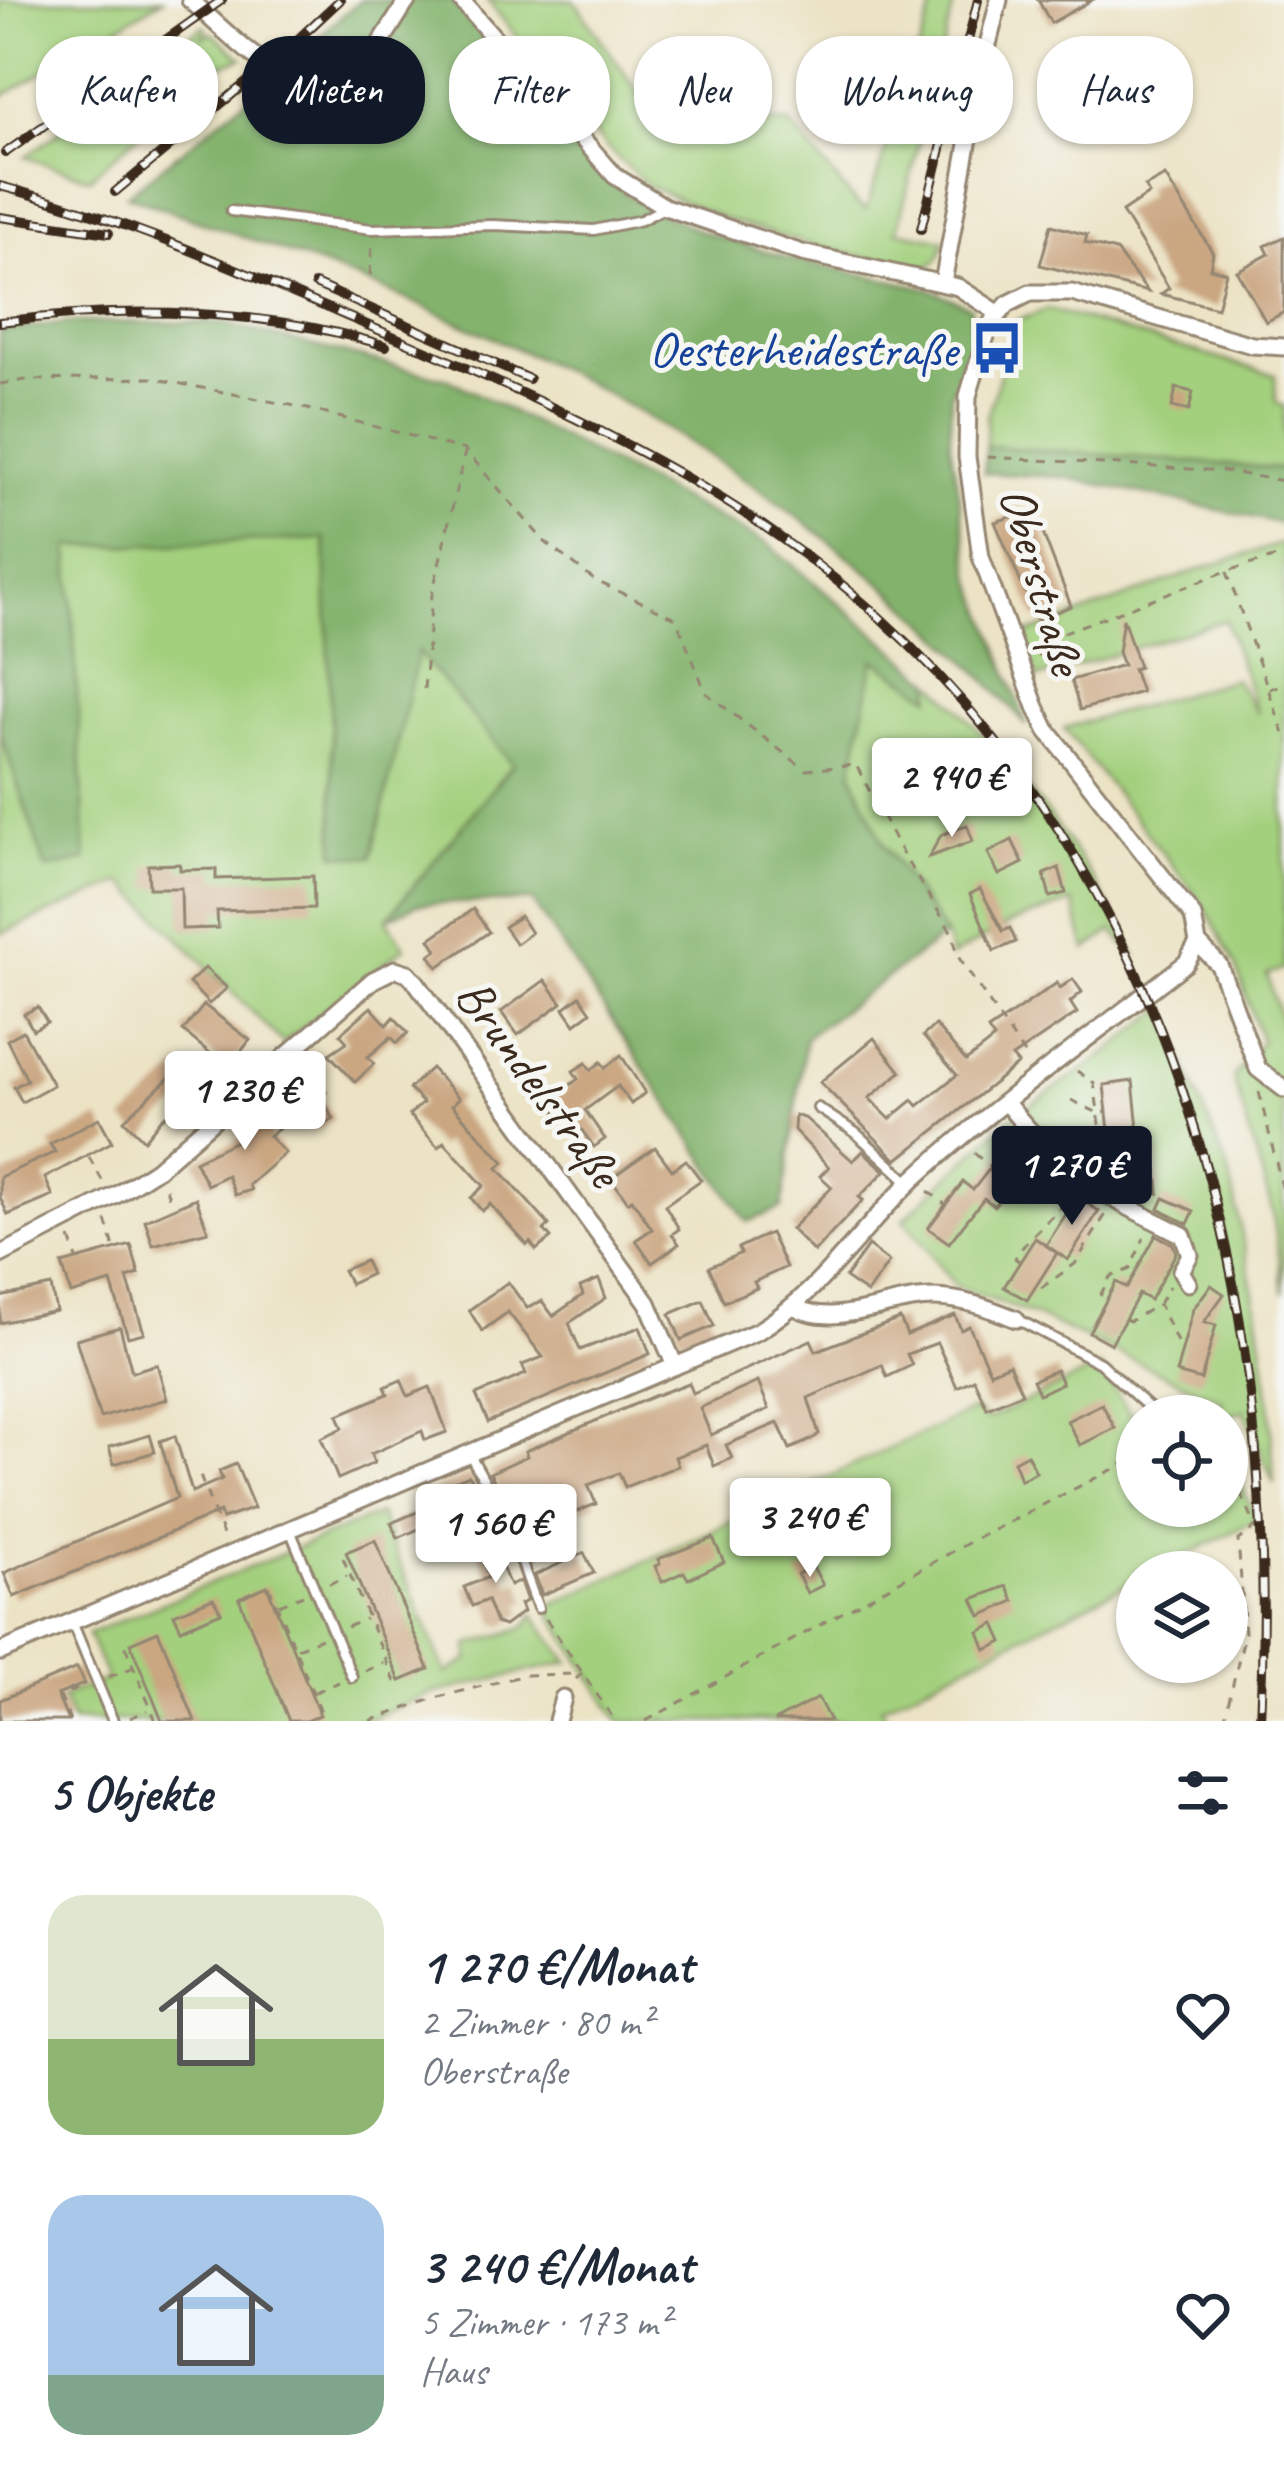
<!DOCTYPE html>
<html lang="de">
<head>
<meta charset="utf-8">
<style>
	:root { --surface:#fff; --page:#f2f2f3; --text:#1f2937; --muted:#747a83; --accent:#111827 }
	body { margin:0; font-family:Caveat,sans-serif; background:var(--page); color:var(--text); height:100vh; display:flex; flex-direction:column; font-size:45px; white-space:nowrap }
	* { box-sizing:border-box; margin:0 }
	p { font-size:39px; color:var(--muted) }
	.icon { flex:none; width:66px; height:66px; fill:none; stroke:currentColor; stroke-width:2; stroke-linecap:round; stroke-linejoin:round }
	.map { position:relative; height:1721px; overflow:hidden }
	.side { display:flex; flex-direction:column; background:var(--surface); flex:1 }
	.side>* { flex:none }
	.guide { position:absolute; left:36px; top:36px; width:1212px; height:108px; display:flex; gap:24px }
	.tools { position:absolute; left:1116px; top:1395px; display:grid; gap:24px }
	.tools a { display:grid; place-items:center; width:132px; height:132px; border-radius:50%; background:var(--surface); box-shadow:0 3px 9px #0004; font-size:60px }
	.price { position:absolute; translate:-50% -102px; padding:0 27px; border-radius:12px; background:#fff; color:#222; font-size:39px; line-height:78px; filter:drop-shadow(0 3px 6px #0008) }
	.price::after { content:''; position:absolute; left:50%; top:72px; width:36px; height:27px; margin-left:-18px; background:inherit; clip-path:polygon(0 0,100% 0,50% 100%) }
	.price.on { background:var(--accent); color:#fff }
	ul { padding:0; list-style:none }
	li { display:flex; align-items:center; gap:36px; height:300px; padding:0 48px }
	li span { display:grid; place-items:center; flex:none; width:336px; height:240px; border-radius:36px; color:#555 }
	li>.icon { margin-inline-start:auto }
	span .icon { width:144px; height:144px; fill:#fffc; stroke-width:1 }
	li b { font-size:51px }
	h2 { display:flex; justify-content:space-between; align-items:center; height:144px; padding:0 48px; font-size:51px }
	.tag { padding:0 42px; border-radius:48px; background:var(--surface); box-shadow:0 3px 9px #0004; font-size:42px; line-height:108px }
	.tag.on { background:var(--accent); color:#fff }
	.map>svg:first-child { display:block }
	.green { fill:#a3d07d; stroke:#6f7d4e; stroke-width:3 }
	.forest { fill:#82b26c; stroke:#5e6e45; stroke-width:3 }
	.building { fill:#caa681; fill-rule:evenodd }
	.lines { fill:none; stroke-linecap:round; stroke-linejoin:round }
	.lane-casing { stroke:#948672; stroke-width:14 }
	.street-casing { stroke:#948672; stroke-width:21 }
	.path { stroke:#948672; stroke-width:3; stroke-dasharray:9 9; stroke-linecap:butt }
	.lane { stroke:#fff; stroke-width:8 }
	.street { stroke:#fff; stroke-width:15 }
	.rail-casing { stroke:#3b2a1e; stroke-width:10 }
	.rail { stroke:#f6f6f2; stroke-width:6; stroke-dasharray:18; stroke-linecap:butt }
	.labels { text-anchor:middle; stroke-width:10; stroke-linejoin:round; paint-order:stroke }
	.transit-label { font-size:51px; fill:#164399; stroke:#f6f6f2; text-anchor:end }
	.street-label { font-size:51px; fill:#3b2a1e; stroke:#f6f6f2 }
</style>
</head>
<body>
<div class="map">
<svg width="1284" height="1721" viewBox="0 0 1284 1721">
	<rect width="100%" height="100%" fill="#f6f6f2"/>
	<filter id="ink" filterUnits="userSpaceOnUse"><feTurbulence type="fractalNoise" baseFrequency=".00833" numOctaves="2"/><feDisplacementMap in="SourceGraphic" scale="24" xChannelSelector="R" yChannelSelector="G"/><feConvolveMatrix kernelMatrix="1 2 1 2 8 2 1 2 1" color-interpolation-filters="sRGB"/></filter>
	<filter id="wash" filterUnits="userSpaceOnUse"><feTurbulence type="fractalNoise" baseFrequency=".004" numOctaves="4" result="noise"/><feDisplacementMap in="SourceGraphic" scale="48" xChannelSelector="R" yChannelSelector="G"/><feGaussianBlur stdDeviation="2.7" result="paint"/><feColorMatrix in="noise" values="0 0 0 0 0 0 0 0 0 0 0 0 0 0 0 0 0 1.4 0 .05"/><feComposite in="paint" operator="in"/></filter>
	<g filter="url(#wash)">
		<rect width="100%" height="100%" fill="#ece3c5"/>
		<g class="green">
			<polygon points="0,0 162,0 0,98"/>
			<path d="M 487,0 L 574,0 L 655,117 L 790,124 L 856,203 L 866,210 L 935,0 L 955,0 L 897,231 L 944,240 C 941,257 938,265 920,270 L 811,245 L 727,220 L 650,187 L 607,148 Z"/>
			<polygon points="203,26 207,29 202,37 212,33 243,58 216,67 89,178 25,157"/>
			<polygon points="1048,309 1275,375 1276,402 1284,406 1284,469 986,446 987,417 1016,321"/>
			<polygon points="325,539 335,853 372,856 417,651 513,763 387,919 405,947 283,1043 123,882 0,934 0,732 46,869 68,546"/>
			<polygon points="1284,543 1284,969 1267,974 1284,1032 1284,1093 1280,1101 1284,1111 1284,1293 1273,1213 1233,1077 1261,1041 1236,966 1203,904 1064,728 1235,679 1258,714 1225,620 1038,678 1019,637 1209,566"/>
			<path d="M 874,658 L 931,695 L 932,681 C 1009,757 1089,859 1136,957 L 1112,931 L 1086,950 L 1073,902 L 1011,923 L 951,957 L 945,935 L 883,843 L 852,773 Z"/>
			<polygon points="1163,1009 1229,1172 1257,1308 1270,1401 1274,1484 1244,1410 1227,1417 1216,1416 1223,1401 1031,1314 955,1286 904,1219 1006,1122 1101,1058"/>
			<polygon points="1100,1367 1137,1424 1137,1506 1227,1506 1227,1454 1257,1520 1151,1572 1137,1572 1137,1579 881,1707 888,1721 619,1721 547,1607 975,1409 986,1420"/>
			<polygon points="379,1514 446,1673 469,1660 469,1645 526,1627 533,1614 569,1662 431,1694 364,1721 72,1721 62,1697 107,1679 88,1634"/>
		</g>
		<g class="forest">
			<path d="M 360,0 L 451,0 L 561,128 L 619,189 L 644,206 L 703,232 L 793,260 L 927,288 L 971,307 L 971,346 L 951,394 L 950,443 L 972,576 L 1027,726 C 921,601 758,479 615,398 C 560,367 500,341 442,315 C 340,268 232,234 127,195 L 270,80 Z"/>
			<polygon points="75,322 221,323 448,379 768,544 932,681 931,697 874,659 852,773 883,843 945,935 806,1037 782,1208 747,1222 532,901 418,904 387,919 513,764 418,652 372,857 335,854 325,539 69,547 86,860 46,869 0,732 0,331"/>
			<polygon points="986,446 1284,469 1284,524 1064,477 984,473"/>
		</g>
		<g id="blocks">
			<g class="building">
				<polygon points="1038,0 1092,0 1051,23"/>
				<polygon points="1165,176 1213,253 1210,268 1226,272 1217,308 1161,294 1169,288 1122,212 1149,194 1145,187"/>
				<polygon points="1051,225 1087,235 1085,243 1116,251 1148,292 1040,265"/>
				<polygon points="1284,237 1284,312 1266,322 1237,271 1269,254 1265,246"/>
				<polygon points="1176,388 1193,392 1189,411 1172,407"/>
				<polygon points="1023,513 1028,527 1039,523 1071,606 1037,620 995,522"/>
				<polygon points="1123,618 1139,667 1133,669 1141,692 1080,710 1071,680 1123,665 1118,652"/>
				<polygon points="967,825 973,841 929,857 941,835"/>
				<polygon points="1012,840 1023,863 999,875 988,853"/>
				<polygon points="180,864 180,870 216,869 216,879 313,876 314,908 217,911 218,928 182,929 181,888 149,888 148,865"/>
				<polygon points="1059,868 1066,893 1050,897 1044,874"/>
				<polygon points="980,889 1003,931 1010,928 1016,942 994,951 970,894"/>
				<polygon points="473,909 489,932 438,967 430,955 437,950 430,939"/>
				<polygon points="520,916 531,933 516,944 504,927"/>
				<polygon points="205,968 227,988 209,1004 189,983"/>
				<polygon points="1073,979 1082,992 1070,1002 1077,1013 1012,1057 1018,1064 897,1160 820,1082 874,1038 901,1072 869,1098 890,1119 913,1100 918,1106 957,1075 923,1036 935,1025 966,1061 994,1039 988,1030 1057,983 1060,988"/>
				<polygon points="545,980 562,1003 518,1035 501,1012"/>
				<polygon points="580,996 591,1012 575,1024 564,1008"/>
				<polygon points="204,1005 250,1040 228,1068 183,1031"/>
				<polygon points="38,1007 47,1022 33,1030 24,1014"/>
				<polygon points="371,1007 387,1025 394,1017 408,1033 397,1043 391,1037 368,1057 374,1064 355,1082 329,1054 347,1042 340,1034"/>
				<polygon points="23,1031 53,1085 22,1102 14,1087 27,1080 7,1040"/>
				<polygon points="621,1055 645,1093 631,1104 618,1086 585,1110 605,1139 594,1147 567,1110 559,1116 549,1102 578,1079 573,1071 586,1063 591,1070 601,1062 605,1068"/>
				<polygon points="304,1057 326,1092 320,1096 334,1119 317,1129 281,1077"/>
				<polygon points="183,1065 201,1086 161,1119 144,1140 124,1120"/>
				<polygon points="431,1068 459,1098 452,1105 504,1162 498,1168 549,1225 544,1230 551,1238 536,1250 530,1242 527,1245 490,1204 482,1211 471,1198 484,1186 444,1142 438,1147 409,1115 423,1103 409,1089"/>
				<polygon points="1133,1081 1139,1138 1154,1137 1159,1193 1131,1195 1125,1139 1110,1140 1104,1085"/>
				<polygon points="261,1104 281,1127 269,1136 285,1153 249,1185 251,1190 235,1195 227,1175 207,1185 195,1161 244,1137 235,1126"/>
				<polygon points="795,1115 806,1119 853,1161 863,1151 885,1171 859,1197 863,1200 814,1252 791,1229 832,1187 820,1176 829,1167 794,1130"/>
				<polygon points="99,1118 112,1142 45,1178 53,1196 8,1215 0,1197 0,1177 55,1152 50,1144"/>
				<polygon points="1008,1145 1029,1161 994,1206 984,1198 949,1243 928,1228 963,1182 973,1190"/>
				<polygon points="655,1147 672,1170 686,1160 701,1180 665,1205 679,1229 672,1234 679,1244 652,1263 636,1240 652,1229 632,1199 628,1202 611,1178"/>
				<polygon points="1077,1197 1099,1211 1068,1260 1046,1245"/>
				<polygon points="196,1198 208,1231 153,1245 145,1220"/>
				<polygon points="1164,1198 1194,1211 1188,1224 1159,1209"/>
				<polygon points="770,1233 786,1267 754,1282 757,1288 724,1302 709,1267 741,1253 738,1248"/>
				<polygon points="1156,1235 1173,1244 1176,1253 1150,1300 1139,1294 1111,1344 1089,1332 1116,1282 1127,1288"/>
				<polygon points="1035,1238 1057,1253 1027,1300 1004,1287"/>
				<polygon points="131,1245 139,1274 127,1278 144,1333 128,1337 111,1282 71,1294 62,1264"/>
				<polygon points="868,1246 889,1262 867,1293 845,1278"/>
				<polygon points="365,1261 371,1274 350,1284 343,1270"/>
				<polygon points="599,1279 606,1298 569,1323 580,1350 640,1327 650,1354 488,1422 476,1395 526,1374 522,1365 543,1357 508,1312 482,1331 469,1310 508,1282 527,1308 542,1301 553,1316 583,1295 580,1287"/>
				<polygon points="1211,1285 1224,1294 1204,1322 1216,1325 1201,1380 1176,1373 1193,1309"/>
				<polygon points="51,1286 56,1311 0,1323 0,1297"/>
				<polygon points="703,1300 714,1326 681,1340 670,1314"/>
				<path d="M 955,1315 L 961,1330 L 969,1326 L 990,1372 L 1009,1364 L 1022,1393 L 987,1408 L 974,1379 L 957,1387 L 937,1343 L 907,1354 L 912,1365 L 887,1377 L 882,1365 L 808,1398 L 819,1434 L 811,1440 L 790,1449 L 778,1423 L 726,1445 L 732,1458 L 714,1466 L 706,1445 L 675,1457 L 678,1466 L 625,1487 L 619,1473 L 588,1485 L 596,1504 L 569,1515 L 571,1522 L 545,1533 L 527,1493 L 516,1499 L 513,1492 L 503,1496 L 490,1473 L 527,1456 L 525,1451 L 654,1396 L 689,1383 L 693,1393 L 811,1340 L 816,1351 L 900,1319 L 907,1335 ZM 758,1382 L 769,1409 L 711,1435 L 700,1408 Z"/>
				<polygon points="120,1327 132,1372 157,1364 167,1399 100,1418 76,1339"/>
				<polygon points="1056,1370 1062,1383 1039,1394 1033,1380"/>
				<polygon points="401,1380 408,1396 430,1387 447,1432 425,1440 422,1431 371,1454 374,1463 338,1479 321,1438 343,1428 338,1415 388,1394 385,1387"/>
				<polygon points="1102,1404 1115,1428 1080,1445 1067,1421"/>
				<polygon points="150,1435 155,1452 114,1464 109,1447"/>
				<polygon points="175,1436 192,1492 222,1479 219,1471 236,1464 254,1508 222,1519 220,1512 14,1597 4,1573 177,1498 160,1441"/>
				<polygon points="1027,1454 1036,1472 1020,1480 1014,1461"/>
				<polygon points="469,1475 488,1503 482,1506 485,1513 469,1521 464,1509 398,1538 391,1523 441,1502 435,1489"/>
				<polygon points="488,1533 510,1586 520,1581 527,1601 520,1604 523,1612 504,1626 496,1623 487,1600 472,1606 464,1587 489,1577 473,1539"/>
				<polygon points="713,1538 724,1562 688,1579 684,1572 662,1582 655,1566 660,1564 658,1559"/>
				<polygon points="375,1540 429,1669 400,1681 346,1552"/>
				<polygon points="584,1553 594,1573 542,1595 535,1575"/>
				<polygon points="813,1567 823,1585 807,1593 797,1574"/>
				<polygon points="267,1586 320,1715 306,1721 289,1721 239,1598"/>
				<polygon points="1007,1586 1014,1601 981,1616 973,1599"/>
				<polygon points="213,1598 221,1612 181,1629 174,1614"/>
				<polygon points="995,1624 1003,1642 986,1650 979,1632"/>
				<polygon points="158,1631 176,1674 195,1721 162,1721 152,1696 130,1643"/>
				<polygon points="77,1668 84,1684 57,1695 68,1721 0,1721 0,1700"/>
				<polygon points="818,1698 830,1721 774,1721"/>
			</g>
		</g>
	</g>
	<g filter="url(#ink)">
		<use href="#blocks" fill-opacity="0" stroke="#948672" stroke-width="3"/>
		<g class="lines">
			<g class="lane-casing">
				<g id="lane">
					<polyline points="231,211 372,229 493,225 594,230 641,220 664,208"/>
					<polyline points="818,1108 856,1133 909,1182"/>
					<polyline points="1017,1319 1100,1363 1158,1416"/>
					<polyline points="470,1455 506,1519 538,1608"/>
					<polyline points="290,1530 352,1677"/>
					<polyline points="72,1622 113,1721"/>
				</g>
			</g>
			<g class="street-casing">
				<g id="street">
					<path d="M 190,0 C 235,38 305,122 365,63 C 381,46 394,20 408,0"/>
					<polyline points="461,0 615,176 665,207 802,253 958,287 998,313"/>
					<polyline points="943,283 980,77 999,0"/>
					<polyline points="1198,943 1219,965 1258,1069 1284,1089"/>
					<path d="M 1006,1103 C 1065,1176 1101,1194 1183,1235 L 1190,1255 L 1181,1271 L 1188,1283"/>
					<polyline points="0,1255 118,1194 157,1169 373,980 395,969 408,973 416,982 648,1303 675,1366"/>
					<path d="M 793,1306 C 835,1330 887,1298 933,1298 C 962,1298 989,1308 1016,1319"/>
					<path d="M 0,1652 L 758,1331 C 821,1293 863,1225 917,1176 C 1002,1099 1096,1033 1186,963 L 1198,943 L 1193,916 L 1047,730 L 1036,707 L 981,557 L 967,457 L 968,396 L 989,326 L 1008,304 L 1030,293 L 1072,293 L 1252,345 L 1284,347"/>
					<polyline points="557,1721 563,1698"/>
				</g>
			</g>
			<g class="path">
				<polyline points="370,275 372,243"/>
				<polyline points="0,384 26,380 151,378 300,407 465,450 544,541 594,580 676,618 706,693 806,770 856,765 903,855 952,933 959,958 1028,1060"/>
				<polyline points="987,457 1223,471 1284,481"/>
				<polyline points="1227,572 1284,734"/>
				<polyline points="1037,656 1054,636 1227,571 1284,555"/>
				<polyline points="424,689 432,595 465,452"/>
				<polyline points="1269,689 1284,684"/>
				<polyline points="1077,1071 1094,1083 1103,1146 1120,1167 1113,1176"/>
				<polyline points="1259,1092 1284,1195"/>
				<polyline points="1071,1100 1098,1113 1107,1112"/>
				<polyline points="1116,1149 1117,1160"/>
				<polyline points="974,1153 991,1168"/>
				<polyline points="89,1157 103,1182"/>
				<polyline points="166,1188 171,1203"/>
				<polyline points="928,1191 946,1205"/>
				<polyline points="106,1220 114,1247"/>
				<polyline points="70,1238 77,1259"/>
				<path d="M 1020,1262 L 1015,1258 C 1032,1231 1054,1219 1071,1193"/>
				<polyline points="1041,1288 1075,1264 1106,1214"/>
				<polyline points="1100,1296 1110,1277 1130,1269 1144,1238"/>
				<polyline points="1159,1304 1169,1286"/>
				<polyline points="1125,1319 1130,1321 1159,1304 1178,1344 1183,1346"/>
				<polyline points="200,1476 223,1535"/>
				<polyline points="343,1558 396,1684"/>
				<polyline points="329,1584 347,1576"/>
				<polyline points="269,1586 322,1714"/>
				<polyline points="279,1605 303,1595"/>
				<polyline points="546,1619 615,1721"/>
				<polyline points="347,1627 365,1619"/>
				<polyline points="125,1646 156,1721"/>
				<polyline points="297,1648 321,1638"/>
				<polyline points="365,1671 384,1663"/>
				<polyline points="109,1677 134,1667"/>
				<polyline points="315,1692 339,1682"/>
				<polyline points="130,1718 148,1710"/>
				<polyline points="70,1721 60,1696 83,1687"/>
				<polyline points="370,1721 435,1698 525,1675 581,1674 571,1684"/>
				<polyline points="646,1721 970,1542 1137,1457"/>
				<polyline points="1224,1721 1245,1633 1238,1540 1256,1527 1227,1463"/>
			</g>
			<use href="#lane" class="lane"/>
			<use href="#street" class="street"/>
			<g class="rail-casing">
				<g id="rail">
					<polyline points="5,153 222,0"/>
					<path d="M 0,186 C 129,220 251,275 374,328 C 512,387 654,449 778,536 C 1159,804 1284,1263 1260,1721"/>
					<polyline points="115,192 295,42 340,0"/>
					<polyline points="0,217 109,233"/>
					<polyline points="921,229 978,0"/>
					<polyline points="315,284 529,379"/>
					<path d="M 0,322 C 126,306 264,308 386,346"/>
				</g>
			</g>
			<use href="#rail" class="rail"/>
		</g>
	</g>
	<defs>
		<g id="bus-bare" transform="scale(4.14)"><path d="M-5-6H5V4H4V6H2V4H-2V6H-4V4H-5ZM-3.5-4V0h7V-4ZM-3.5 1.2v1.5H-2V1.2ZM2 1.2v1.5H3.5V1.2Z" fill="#1a4fb4" stroke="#f6f6f2" stroke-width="2.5" paint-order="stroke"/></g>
	</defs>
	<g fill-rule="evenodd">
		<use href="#bus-bare" x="997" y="348"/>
	</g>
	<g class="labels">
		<g class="transit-label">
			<text x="957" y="366">Oesterheidestraße</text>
		</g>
		<g class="street-label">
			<text transform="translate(1043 580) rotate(74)" y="18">Oberstraße</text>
			<text transform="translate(540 1082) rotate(54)" y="18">Brundelstraße</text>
		</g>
	</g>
</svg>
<div class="tools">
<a><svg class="icon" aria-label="locate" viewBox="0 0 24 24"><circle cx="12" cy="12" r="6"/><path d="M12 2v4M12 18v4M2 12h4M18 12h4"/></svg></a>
<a><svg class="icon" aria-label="layers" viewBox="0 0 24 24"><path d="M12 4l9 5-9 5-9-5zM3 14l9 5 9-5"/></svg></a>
</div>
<b class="price" style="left:952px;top:840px">2 940 €</b>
<b class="price" style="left:245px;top:1153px">1 230 €</b>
<b class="price on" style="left:1072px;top:1228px">1 270 €</b>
<b class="price" style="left:810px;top:1580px">3 240 €</b>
<b class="price" style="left:496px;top:1586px">1 560 €</b>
<div class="guide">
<a class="tag">Kaufen</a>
<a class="tag on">Mieten</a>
<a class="tag">Filter</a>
<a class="tag">Neu</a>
<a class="tag">Wohnung</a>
<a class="tag">Haus</a>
</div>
</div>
<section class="side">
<h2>5 Objekte<svg class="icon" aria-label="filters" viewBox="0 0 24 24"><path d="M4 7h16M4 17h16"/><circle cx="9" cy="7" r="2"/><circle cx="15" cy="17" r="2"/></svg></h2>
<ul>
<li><span style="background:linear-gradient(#dfe7d0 60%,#8fb573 0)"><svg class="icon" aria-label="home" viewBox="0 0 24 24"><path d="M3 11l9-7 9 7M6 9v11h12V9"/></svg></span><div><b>1 270 €/Monat</b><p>2 Zimmer · 80 m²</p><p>Oberstraße</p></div><svg class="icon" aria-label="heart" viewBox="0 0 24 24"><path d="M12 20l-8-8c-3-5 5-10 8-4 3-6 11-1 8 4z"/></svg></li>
<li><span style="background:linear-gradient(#a9c7e8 75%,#7fa58c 0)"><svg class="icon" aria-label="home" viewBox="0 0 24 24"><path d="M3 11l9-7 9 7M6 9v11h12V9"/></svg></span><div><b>3 240 €/Monat</b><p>5 Zimmer · 173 m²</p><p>Haus</p></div><svg class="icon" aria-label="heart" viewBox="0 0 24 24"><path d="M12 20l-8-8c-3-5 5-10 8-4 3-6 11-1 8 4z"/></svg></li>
</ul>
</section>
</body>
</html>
